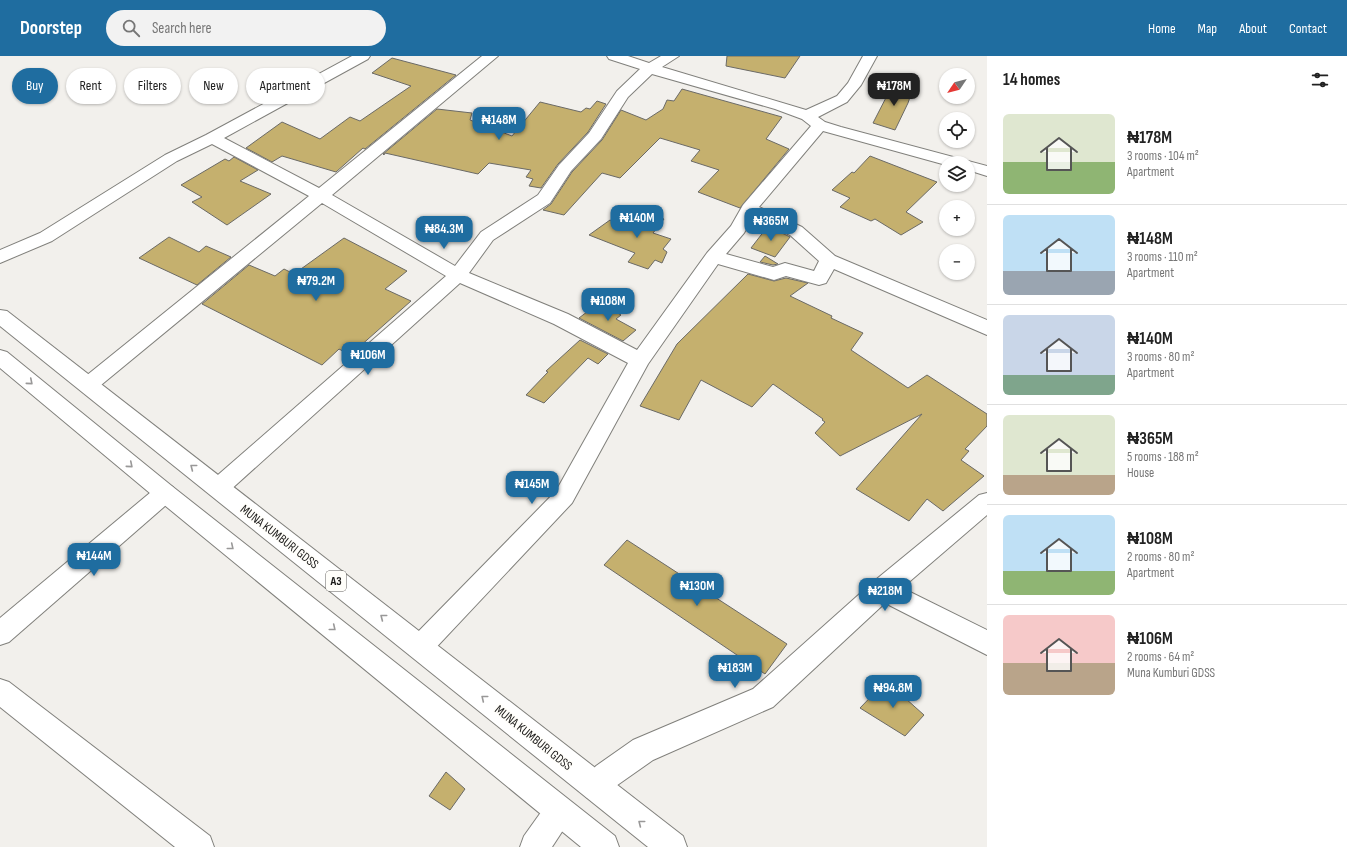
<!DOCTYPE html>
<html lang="en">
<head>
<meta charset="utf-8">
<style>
	:root { --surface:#fff; --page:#f2f2f2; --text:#222; --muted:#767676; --line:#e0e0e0; --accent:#1f6da0 }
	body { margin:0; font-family:"Sofia Sans Condensed",sans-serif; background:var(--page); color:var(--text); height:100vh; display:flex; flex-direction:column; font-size:15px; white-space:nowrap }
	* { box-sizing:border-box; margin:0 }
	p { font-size:13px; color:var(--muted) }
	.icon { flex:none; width:22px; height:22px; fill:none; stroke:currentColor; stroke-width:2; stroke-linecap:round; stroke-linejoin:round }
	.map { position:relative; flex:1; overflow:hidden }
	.details { display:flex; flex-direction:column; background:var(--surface); width:360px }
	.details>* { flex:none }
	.hud { position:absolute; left:12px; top:12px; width:380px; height:36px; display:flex; gap:8px }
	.needle { width:26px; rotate:235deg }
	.controls { position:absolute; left:939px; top:12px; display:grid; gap:8px }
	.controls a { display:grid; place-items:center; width:36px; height:36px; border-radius:50%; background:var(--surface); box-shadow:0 1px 3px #0004; font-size:20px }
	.price { position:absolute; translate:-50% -34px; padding:0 9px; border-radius:8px; background:var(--accent); color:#fff; font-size:13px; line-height:26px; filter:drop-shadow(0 1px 2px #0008) }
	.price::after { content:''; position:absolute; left:50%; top:24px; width:12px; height:9px; margin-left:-6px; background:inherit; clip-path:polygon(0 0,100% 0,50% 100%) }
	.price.current { background:#222; color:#fff }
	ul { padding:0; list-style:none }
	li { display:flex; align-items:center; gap:12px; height:100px; padding:0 16px }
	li+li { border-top:1px solid var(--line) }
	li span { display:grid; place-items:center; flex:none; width:112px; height:80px; border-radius:6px; color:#555 }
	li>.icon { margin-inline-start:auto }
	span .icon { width:48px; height:48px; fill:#fffc; stroke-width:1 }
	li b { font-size:17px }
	h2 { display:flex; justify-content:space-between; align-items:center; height:48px; padding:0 16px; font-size:17px }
	.pill { padding:0 14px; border-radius:18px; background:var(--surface); box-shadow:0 1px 3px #0004; font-size:14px; line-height:36px }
	.pill.current { background:var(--accent); color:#fff }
	header { display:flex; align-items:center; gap:24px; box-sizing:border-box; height:56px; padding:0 20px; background:var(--accent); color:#fff }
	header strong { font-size:19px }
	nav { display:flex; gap:22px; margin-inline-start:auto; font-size:14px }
	.search { width:280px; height:36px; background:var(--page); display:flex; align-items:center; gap:10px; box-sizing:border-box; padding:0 14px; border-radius:22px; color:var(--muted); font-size:15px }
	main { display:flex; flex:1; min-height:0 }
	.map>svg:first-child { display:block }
	.building { fill:#c5b06e; stroke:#6b6a66 }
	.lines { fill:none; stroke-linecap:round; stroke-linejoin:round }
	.minor-casing { stroke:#81807c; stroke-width:2 }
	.trunk-casing { stroke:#81807c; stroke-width:2 }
	.minor { fill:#fff; fill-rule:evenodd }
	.trunk { fill:#fff; fill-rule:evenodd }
	.oneway { stroke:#999898 }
	.labels { text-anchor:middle; stroke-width:3; stroke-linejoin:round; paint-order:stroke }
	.shield { fill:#fffefa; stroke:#605f5d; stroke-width:1 }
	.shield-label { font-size:12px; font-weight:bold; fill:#1c1b1a }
	.street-label { font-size:13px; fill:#1c1b1a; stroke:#fffefa }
</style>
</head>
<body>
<header>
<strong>Doorstep</strong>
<div class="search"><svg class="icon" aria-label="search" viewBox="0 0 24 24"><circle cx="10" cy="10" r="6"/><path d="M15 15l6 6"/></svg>Search here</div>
<nav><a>Home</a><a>Map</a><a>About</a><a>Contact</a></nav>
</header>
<main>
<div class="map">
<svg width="987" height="791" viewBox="0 0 987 791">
	<rect width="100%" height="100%" fill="#f2f0ec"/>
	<g class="building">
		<polygon points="727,0 800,0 785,22 726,10"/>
		<polygon points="392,2 456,19 365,93 363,92 336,116 282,100 272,106 246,92 282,66 320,83 350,61 360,65 411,30 372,17"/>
		<polygon points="893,28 913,32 908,47 895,74 873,67"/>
		<polygon points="682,33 782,61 766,83 789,93 740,152 698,136 719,114 691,105 700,94 660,82 620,122 602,117 564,159 543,154 551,148 572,116 602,84 621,54 646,64 663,53 667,44 674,45"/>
		<polygon points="597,45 606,48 588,76 558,108 541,132 529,130 533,123 526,121 531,114 489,107 478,118 385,97 384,99 383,98 437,53 472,57 470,64 512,80 540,46 581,56 586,52 590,53"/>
		<polygon points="870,100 937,126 906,156 923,166 901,179 875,163 871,165 840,151 850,142 832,134 852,116 854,117"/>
		<polygon points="234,101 258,114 240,125 271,138 227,169 192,146 202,141 181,129 225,103 229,105"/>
		<polygon points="642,156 664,163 653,177 671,183 663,193 667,196 662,207 655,204 648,213 628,206 635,197 589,179 610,164 627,173"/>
		<polygon points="768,170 790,181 775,201 751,192"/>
		<polygon points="169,181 199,196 206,190 231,201 197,229 139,202"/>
		<polygon points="344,182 407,215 385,233 411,245 350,299 339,293 322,309 202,248 249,209 275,220 284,213 294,218"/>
		<polygon points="765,200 778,208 773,209 760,206"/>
		<polygon points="748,218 774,225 786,222 808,227 790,240 832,260 831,262 863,277 851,294 908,332 927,319 987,358 987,370 965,393 969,395 961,404 984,420 943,455 927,443 909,465 856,433 922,358 840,400 815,377 825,366 822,364 823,363 773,328 752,351 701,324 679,364 640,350 677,288"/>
		<polygon points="600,246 621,259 616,263 636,274 623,285 579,262"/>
		<polygon points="580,284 608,298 598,308 588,302 544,347 526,339 548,316 546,315"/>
		<polygon points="627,484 787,588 765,618 604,509"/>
		<polygon points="886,625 924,659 905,680 860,652"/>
		<polygon points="446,716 465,733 450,754 429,740"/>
	</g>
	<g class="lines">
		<g class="minor-casing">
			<g id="minor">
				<path d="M 352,0 L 370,0 L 368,3 L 224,82 L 319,132 L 482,0 L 498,0 L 332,139 L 455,210 L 481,176 L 538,139 L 559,109 L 589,77 L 617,35 L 640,13 L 609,3 L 607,0 L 628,0 L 649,7 L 661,0 L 679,0 L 662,11 L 806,54 L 837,40 L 848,27 L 863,0 L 877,0 L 861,29 L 847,46 L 818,61 L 825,66 L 841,71 L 987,110 L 987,120 L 968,114 L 968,107 L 946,107 L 946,109 L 823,75 L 759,151 L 802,171 L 835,200 L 987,264 L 987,279 L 834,213 L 826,227 L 819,229 L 786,220 L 774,224 L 718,208 L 648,308 L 572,447 L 429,599 L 420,603 L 411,599 L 407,591 L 411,583 L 556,435 L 628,307 L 554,268 L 460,227 L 227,437 L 219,440 L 211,437 L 208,431 L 211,425 L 446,220 L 322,147 L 95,334 L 88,336 L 81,334 L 78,329 L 81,324 L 309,140 L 212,88 L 177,105 L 52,185 L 0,207 L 0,194 L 40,177 L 165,99 L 206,79 ZM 652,18 L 775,53 L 802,63 L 811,70 L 743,149 L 731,170 L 707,197 L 637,294 L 568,258 L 469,217 L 493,184 L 550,147 L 571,115 L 601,83 L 628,41 ZM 753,161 L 790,179 L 819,205 L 814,215 L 785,207 L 773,211 L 726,198 L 744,177 Z"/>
				<polygon points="165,428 173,431 176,437 173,443 9,586 0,589 0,562 157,431"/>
				<polygon points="987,437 987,459 902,532 987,574 987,599 885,547 773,651 653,704 616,730 606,741 596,745 586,741 582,731 586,721 596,710 633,684 753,633 873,526 979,439"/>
				<polygon points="0,623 9,626 210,780 214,791 175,791 0,651"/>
				<polygon points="559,740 569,745 574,755 569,765 552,791 520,791 524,780 549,745"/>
			</g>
		</g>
		<g class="trunk-casing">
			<g id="trunk">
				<polygon points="0,254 7,255 683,780 687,791 648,791 0,270"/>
				<polygon points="0,294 7,296 173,431 615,780 619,791 581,791 157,443 0,312"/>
			</g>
		</g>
		<use href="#minor" class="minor"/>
		<use href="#trunk" class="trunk"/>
	</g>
	<defs><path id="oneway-chevron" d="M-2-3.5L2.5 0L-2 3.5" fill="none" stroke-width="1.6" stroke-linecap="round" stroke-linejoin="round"/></defs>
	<g class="oneway">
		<use href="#oneway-chevron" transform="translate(30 326) rotate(40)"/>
		<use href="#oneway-chevron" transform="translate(130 409) rotate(40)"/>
		<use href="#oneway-chevron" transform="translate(193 411) rotate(-142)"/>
		<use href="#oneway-chevron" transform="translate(231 491) rotate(39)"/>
		<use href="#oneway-chevron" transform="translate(383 561) rotate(-142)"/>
		<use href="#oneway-chevron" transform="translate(333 572) rotate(39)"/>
		<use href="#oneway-chevron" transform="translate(484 642) rotate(-141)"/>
		<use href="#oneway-chevron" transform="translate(641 767) rotate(-142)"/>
	</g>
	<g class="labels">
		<rect class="shield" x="326" y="515" width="20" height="20" rx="3"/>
		<g class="shield-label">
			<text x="336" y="529">A3</text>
		</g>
		<g class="street-label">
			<text transform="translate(280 480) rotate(38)" y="5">MUNA KUMBURI GDSS</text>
			<text transform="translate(534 681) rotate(39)" y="5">MUNA KUMBURI GDSS</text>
		</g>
	</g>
</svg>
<div class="controls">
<a><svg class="needle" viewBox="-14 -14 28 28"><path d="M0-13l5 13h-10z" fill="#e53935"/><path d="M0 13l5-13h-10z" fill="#767676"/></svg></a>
<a><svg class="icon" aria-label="locate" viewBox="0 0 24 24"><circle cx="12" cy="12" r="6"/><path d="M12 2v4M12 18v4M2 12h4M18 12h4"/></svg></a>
<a><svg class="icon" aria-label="layers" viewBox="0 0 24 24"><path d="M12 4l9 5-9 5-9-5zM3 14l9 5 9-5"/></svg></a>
<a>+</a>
<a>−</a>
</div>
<b class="price current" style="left:894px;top:51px">₦178M</b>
<b class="price" style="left:499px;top:85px">₦148M</b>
<b class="price" style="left:637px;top:183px">₦140M</b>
<b class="price" style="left:771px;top:186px">₦365M</b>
<b class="price" style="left:444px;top:194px">₦84.3M</b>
<b class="price" style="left:316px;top:246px">₦79.2M</b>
<b class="price" style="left:608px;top:266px">₦108M</b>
<b class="price" style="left:368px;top:320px">₦106M</b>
<b class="price" style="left:532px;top:449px">₦145M</b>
<b class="price" style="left:94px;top:521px">₦144M</b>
<b class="price" style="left:697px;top:551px">₦130M</b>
<b class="price" style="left:885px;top:556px">₦218M</b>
<b class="price" style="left:735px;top:633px">₦183M</b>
<b class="price" style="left:893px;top:653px">₦94.8M</b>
<div class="hud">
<a class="pill current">Buy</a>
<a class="pill">Rent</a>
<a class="pill">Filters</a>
<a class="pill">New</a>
<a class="pill">Apartment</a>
</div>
</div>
<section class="details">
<h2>14 homes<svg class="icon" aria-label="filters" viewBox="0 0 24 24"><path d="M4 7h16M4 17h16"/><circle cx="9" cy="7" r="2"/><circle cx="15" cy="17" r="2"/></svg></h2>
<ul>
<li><span style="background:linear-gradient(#dfe7d0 60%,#8fb573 0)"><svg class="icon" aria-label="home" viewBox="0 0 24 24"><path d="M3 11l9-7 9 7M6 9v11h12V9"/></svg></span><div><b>₦178M</b><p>3 rooms · 104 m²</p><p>Apartment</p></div></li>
<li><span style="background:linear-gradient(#bfe0f5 70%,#9aa5b1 0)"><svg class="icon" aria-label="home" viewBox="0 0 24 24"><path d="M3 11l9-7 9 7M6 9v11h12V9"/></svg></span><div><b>₦148M</b><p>3 rooms · 110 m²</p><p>Apartment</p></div></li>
<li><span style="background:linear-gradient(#c9d6e8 75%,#7fa58c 0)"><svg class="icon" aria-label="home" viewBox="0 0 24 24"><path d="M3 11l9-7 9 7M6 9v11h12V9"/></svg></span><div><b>₦140M</b><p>3 rooms · 80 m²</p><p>Apartment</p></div></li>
<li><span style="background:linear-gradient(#dfe7d0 75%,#b9a48a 0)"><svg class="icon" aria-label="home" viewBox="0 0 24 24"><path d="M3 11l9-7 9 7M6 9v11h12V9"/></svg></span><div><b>₦365M</b><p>5 rooms · 188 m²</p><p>House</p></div></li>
<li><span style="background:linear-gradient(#bfe0f5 70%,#8fb573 0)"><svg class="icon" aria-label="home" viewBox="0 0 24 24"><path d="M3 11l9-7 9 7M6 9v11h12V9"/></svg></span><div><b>₦108M</b><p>2 rooms · 80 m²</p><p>Apartment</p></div></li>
<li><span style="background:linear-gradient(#f6c9c9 60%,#b9a48a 0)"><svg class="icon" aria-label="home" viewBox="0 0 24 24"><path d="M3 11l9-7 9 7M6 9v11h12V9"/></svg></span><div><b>₦106M</b><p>2 rooms · 64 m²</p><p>Muna Kumburi GDSS</p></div></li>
</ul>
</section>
</main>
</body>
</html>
